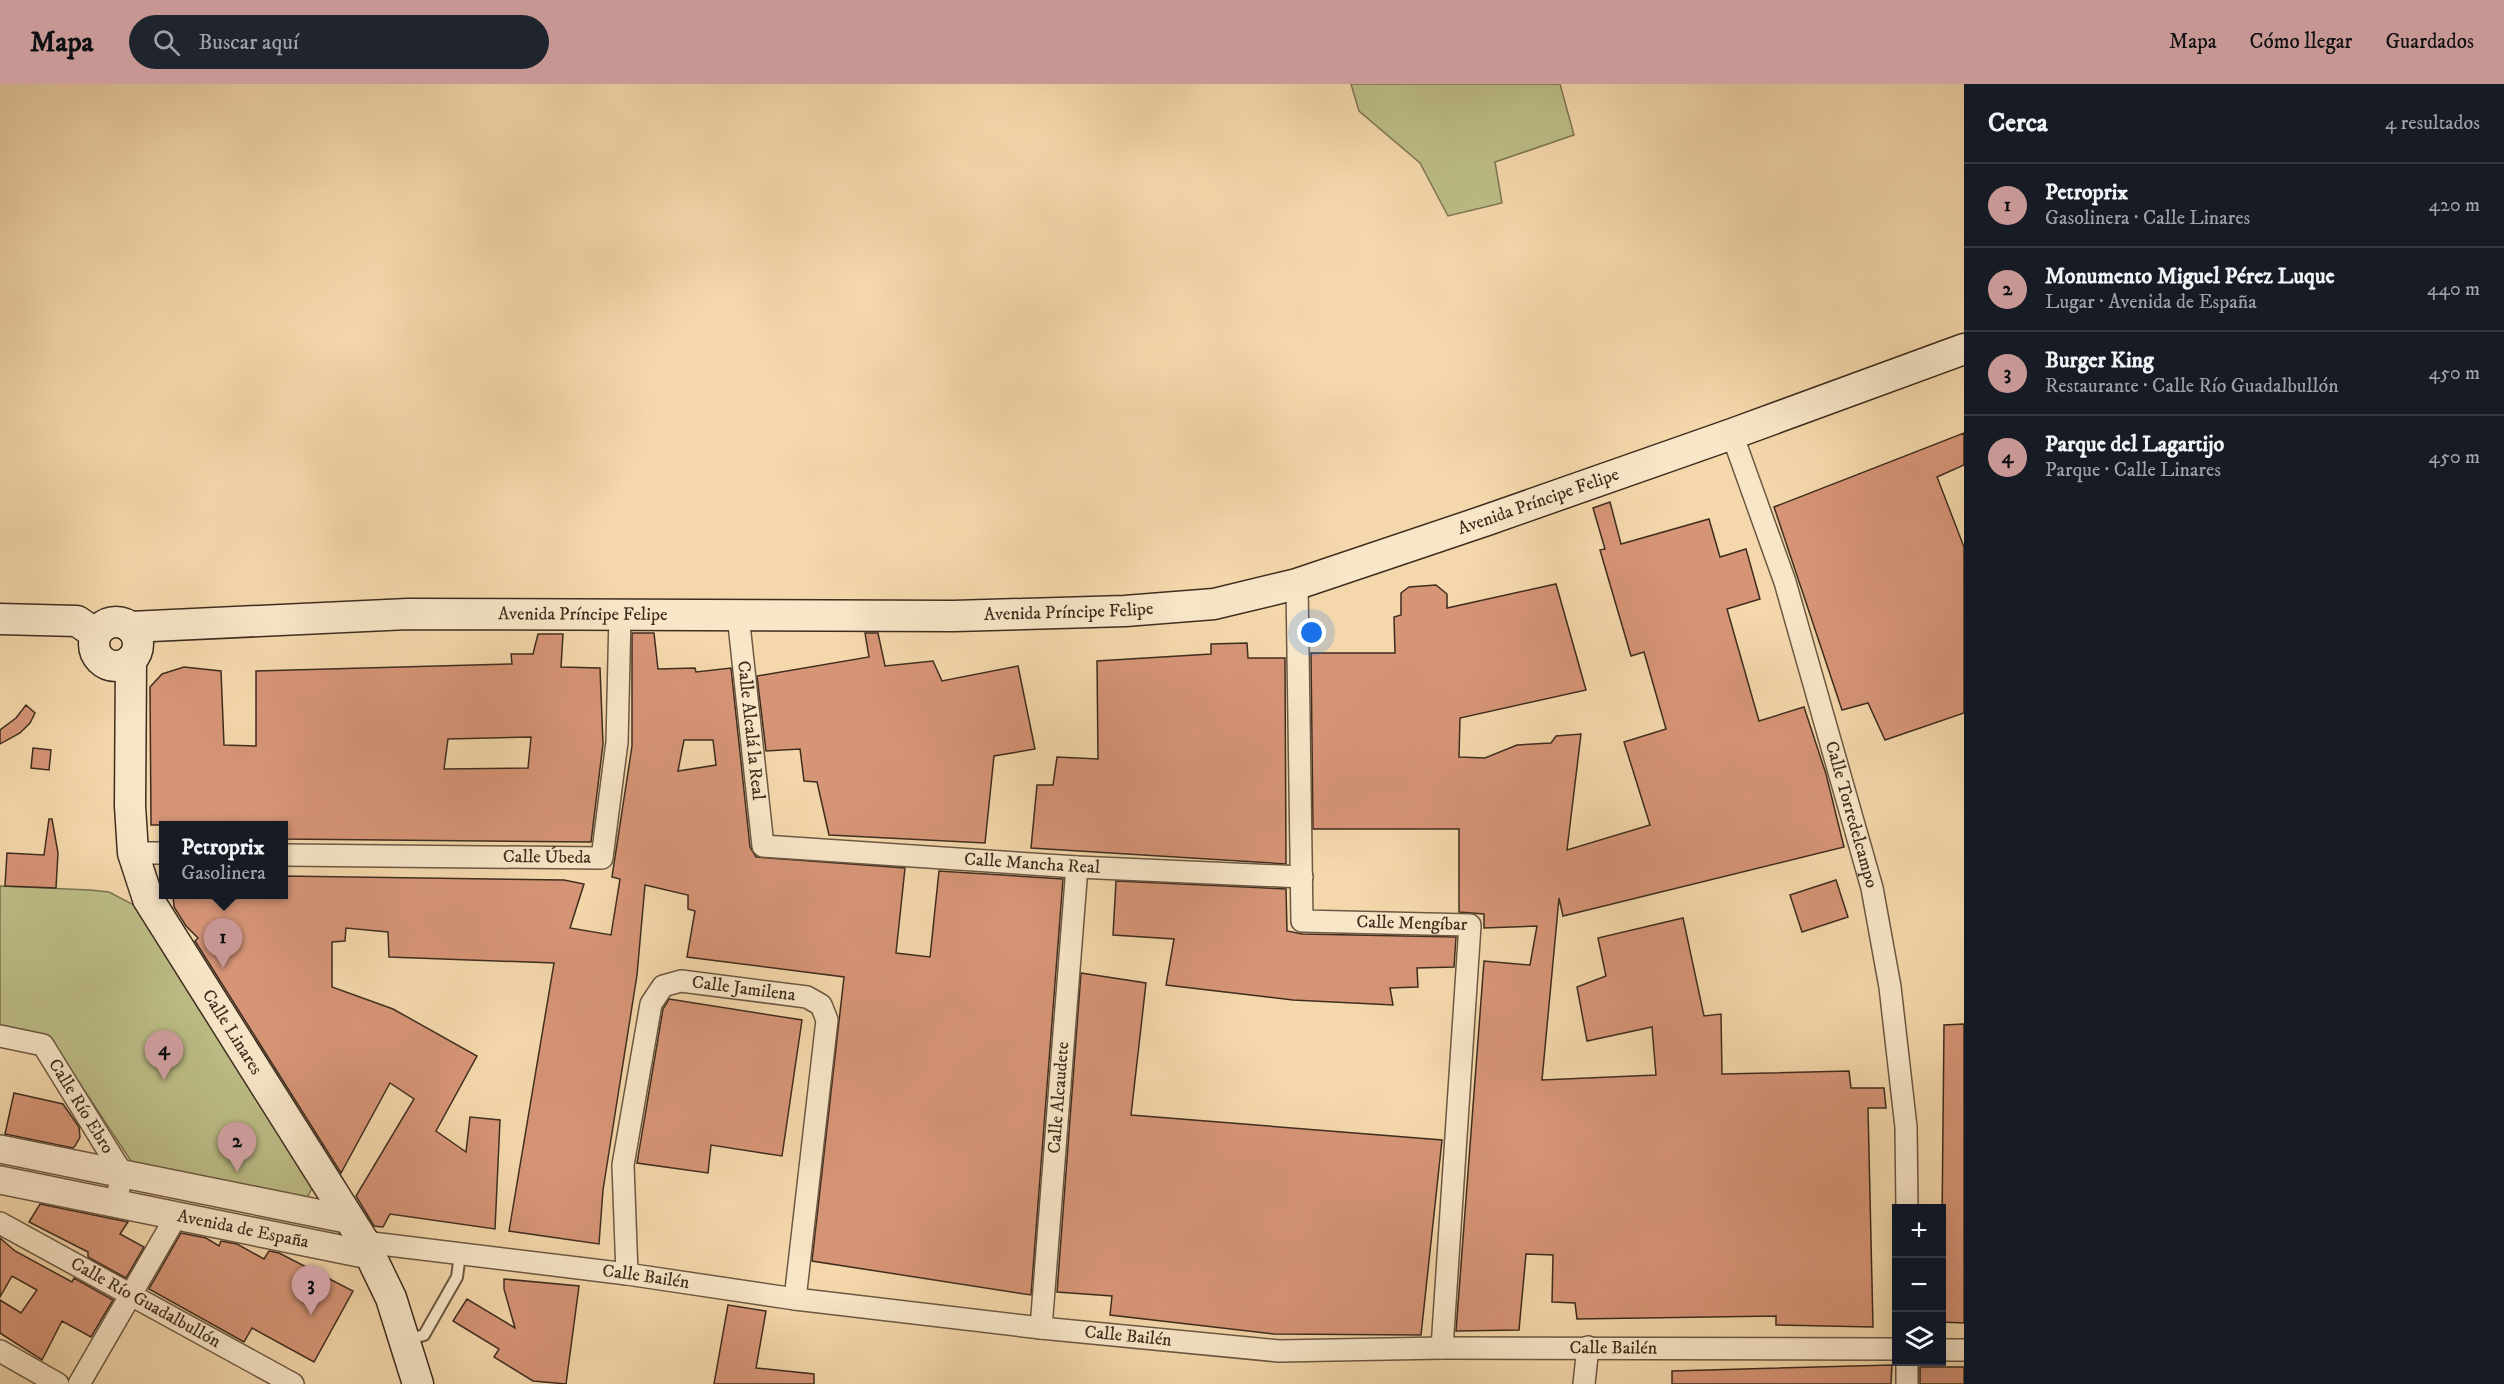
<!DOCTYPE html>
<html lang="es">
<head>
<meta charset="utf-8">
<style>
  :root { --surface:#171b24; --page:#20242c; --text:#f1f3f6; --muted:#9ea1a6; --line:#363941; --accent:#c59692 }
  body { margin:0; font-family:"IM FELL DW Pica",serif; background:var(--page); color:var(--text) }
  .controls { position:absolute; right:18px; bottom:18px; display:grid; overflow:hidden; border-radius:0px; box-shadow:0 6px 24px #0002 }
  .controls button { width:54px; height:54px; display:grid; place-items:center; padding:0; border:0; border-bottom:2px solid var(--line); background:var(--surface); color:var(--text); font:30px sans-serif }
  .you { position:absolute; left:1312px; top:549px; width:21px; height:21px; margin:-15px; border:4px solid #fff; border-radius:50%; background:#1a73e8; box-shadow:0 0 0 9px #1a73e833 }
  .badge { display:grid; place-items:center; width:39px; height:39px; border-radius:50%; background:var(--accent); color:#111; font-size:20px; font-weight:700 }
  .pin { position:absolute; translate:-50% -50px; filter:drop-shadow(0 2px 3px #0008) }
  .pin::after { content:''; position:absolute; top:32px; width:21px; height:18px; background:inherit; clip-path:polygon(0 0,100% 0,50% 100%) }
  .popup { position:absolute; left:159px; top:737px; width:129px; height:78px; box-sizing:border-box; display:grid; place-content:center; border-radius:0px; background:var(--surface); filter:drop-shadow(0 2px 4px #0005); font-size:20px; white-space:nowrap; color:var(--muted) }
  .popup b { font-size:22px; color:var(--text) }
  .popup::after { content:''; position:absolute; left:50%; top:100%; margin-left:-12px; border:12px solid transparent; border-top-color:var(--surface) }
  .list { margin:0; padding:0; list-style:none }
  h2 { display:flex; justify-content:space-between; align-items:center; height:78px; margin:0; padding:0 24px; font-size:26px }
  h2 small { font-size:20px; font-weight:400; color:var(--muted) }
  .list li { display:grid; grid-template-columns:39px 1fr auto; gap:18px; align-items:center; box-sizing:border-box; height:84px; padding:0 24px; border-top:2px solid var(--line) }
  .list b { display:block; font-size:22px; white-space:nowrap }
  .list p { margin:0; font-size:20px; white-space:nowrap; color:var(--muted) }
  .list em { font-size:20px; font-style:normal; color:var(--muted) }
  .icon { flex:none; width:33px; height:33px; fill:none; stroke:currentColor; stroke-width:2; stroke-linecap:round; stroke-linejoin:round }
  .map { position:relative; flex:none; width:1964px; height:1300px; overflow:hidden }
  header { display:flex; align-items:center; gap:36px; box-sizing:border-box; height:84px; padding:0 30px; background:var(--accent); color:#111 }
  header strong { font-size:28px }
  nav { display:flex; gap:33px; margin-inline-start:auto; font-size:21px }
  .search { width:420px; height:54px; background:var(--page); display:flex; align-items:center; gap:15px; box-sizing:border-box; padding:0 21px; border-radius:33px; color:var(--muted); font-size:22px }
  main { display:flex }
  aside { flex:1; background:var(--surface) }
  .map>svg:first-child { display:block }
  .green { fill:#bdbe87; stroke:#7e7653; stroke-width:1.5 }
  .building { fill:#d79577; stroke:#3e2d1f; stroke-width:1.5; fill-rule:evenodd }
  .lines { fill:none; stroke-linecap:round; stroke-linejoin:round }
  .service-casing { stroke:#6c5842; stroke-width:14 }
  .minor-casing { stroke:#6c5842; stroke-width:24 }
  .tertiary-casing { stroke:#6c5842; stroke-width:30 }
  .secondary-casing { stroke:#3e2d1f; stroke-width:33 }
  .service { stroke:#f8e6c8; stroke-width:10 }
  .minor { stroke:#f8e6c8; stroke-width:21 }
  .tertiary { stroke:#f8e6c8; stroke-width:27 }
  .secondary { stroke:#f8e6c8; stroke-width:30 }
  .labels { text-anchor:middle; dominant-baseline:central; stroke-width:5; stroke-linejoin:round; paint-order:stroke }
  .street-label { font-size:18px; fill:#3e2d1f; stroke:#f8e6c8 }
</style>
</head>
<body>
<header>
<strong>Mapa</strong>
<div class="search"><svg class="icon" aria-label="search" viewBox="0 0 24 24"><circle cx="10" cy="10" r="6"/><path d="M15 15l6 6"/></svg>Buscar aquí</div>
<nav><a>Mapa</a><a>Cómo llegar</a><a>Guardados</a></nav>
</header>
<main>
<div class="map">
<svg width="1964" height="1300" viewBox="0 0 1964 1300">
  <rect width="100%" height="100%" fill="#f4d8ab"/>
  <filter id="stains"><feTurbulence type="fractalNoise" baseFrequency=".00333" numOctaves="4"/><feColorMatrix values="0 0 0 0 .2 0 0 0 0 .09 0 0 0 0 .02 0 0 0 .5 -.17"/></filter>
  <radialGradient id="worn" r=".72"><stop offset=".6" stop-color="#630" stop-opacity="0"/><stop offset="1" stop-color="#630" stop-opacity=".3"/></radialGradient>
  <path class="green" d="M1351,0H1560L1574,51L1495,78L1502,119L1448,132L1420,79L1359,27Z
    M0,802L90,806L109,808L136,822L311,1089L312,1104L307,1114L135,1083L51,956L0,945Z"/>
  <path class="building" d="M1964,349V381L1937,393L1964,463V629L1885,656L1868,619L1842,626L1774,423Z
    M1610,418L1621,460L1709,435L1720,473L1746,465L1760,515L1727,525L1759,637L1804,623L1826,690L1844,763L1563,832L1559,814L1542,996L1656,991L1652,943L1587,957L1577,903L1606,892L1598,854L1683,834L1704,932L1721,930L1722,990L1849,987L1851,1004H1884L1886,1024H1868L1873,1243L1776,1241V1232L1577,1235L1575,1219L1552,1218L1553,1171L1526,1170L1519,1246L1456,1247L1484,877L1530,881L1537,842L1484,844V830L1459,828V745H1313L1311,569H1395L1394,533L1401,531V509L1409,503L1436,501L1447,510V524L1556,500L1586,606L1460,634L1459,673L1485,674L1517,661L1551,659L1556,652L1581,650L1567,766L1650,741L1624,658L1666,645L1644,568L1631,572L1600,466L1605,465L1593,424Z
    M632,549H654L658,585L695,584L696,588L731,584L750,763L756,773L905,784L896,869L930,873L939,787L1063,795L1031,1211L812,1177L844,893L687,873L695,827L688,825V811L645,801L637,891L603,1106L599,1160L509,1147L554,879L389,873L388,848L346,844L345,857L332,858V903L393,925L477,972L436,1047L466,1068L470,1033L500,1036L495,1145L390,1130L383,1143L374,1142L356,1112L414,1015L390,999L341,1089L195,857L198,854L186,842L174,823L173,810H283V792L564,796L584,800L570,844L611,851L620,795L612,793L632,662ZM684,656H713L716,681L678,687Z
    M865,549H878L885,582L933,577L942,597L1018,582L1035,665L994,672L985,759L829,751L817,698L804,697L800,665L766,667L757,592L869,573Z
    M538,550H563L561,583L600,584L603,660L591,758L283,755V741H151L150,603L162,590L184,583L221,587L224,661L256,662V587L512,580L511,570H533ZM531,653L528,684L444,685L448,655Z
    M1247,559L1248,574H1285L1286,780L1031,764L1037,701H1053L1057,673L1098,675L1097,577L1211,570V560Z
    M26,621L35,629L30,639L20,649L0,660V646L16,634Z
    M33,664L51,666L49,686L31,684Z
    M49,735H52L58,769L56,804L5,802L7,769L44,771Z
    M1836,796L1848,833L1802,848L1790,811Z
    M1116,797L1286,805L1287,847L1302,850L1456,853L1454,883L1417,884L1418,903L1390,904L1393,921L1293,916L1166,901L1174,855L1113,851Z
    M1081,889L1146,899L1131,1031L1442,1056L1421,1251L1274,1250L1110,1231L1112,1212L1057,1208Z
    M669,915L802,936L782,1072L711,1061L708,1089L637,1079L663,925Z
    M1964,940V1239L1941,1238L1944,941Z
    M14,1009L63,1020L79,1043L80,1053L75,1062L73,1064L5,1050Z
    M40,1120L128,1138L120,1150L144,1163L126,1194L88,1173V1168L29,1138Z
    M181,1149L206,1154L219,1162L221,1157L237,1160L264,1175L269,1167L279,1169L353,1207L314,1278L252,1244L244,1258L149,1205Z
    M0,1154L15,1167L72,1198L74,1194L113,1216L91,1253L62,1237L42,1276L0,1249V1216L21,1229L37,1206L12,1192L0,1213Z
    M504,1195L579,1202L566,1300L533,1297L494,1273L499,1265L453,1237L467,1215L515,1244L504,1205Z
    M728,1221L766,1227L756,1284L814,1290V1300H714Z
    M1892,1281L1891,1300H1672V1287Z
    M1920,1283H1964V1300H1920Z"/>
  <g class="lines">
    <defs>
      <path id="service" d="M406,1256L424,1251L457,1193L460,1170"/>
      <g id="minor">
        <path id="s1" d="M1732,350L1785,498L1872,804L1890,903L1906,1043L1907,1124"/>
        <path id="s2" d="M1297,500L1302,837L1470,841L1442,1264"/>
        <path id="s3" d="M738,531L763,762L1077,783L1302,793"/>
        <path d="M133,769H163"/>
        <path id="s4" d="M283,771L602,774L617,658L620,531"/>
        <path id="s5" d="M0,952L43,961L122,1089L116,1119"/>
        <path id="s6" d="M0,1139L293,1300"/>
        <path id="s7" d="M364,1158L627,1190L795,1215L1041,1244L1279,1267L1442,1264L1896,1265"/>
        <path id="s8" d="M627,1190L623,1081L651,920L663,902L681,897L807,913L821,921L827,936L795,1215"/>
        <path id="s9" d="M1041,1244L1077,783"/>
        <path d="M1942,1266H1964"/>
        <path d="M0,1267L58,1300"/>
        <path d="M79,1300L177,1131"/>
        <path d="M1584,1300L1588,1263"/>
        <path d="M1907,1300V1278"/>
      </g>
      <g id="tertiary">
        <path d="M0,1065L351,1136"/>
        <path id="s10" d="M0,1096L369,1171"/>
      </g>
      <g id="secondary">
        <path d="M0,535L77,537L96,550"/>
        <circle cx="116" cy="560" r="22"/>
        <path id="s11" d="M130,543L408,530L954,532L1125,527L1214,520L1297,500L1487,436L1732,350L1964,265"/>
        <path id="s12" d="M131,576L130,722L133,769L148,815L364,1158L391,1214L418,1300"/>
      </g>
    </defs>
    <use href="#service" class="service-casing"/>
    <use href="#minor" class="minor-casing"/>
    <use href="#tertiary" class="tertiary-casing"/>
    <use href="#secondary" class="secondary-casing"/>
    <use href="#service" class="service"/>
    <use href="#minor" class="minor"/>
    <use href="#tertiary" class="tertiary"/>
    <use href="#secondary" class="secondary"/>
  </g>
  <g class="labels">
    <g class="street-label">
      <text stroke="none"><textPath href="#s11" startOffset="1425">Avenida Príncipe Felipe</textPath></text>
      <text stroke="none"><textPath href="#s11" startOffset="939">Avenida Príncipe Felipe</textPath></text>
      <text stroke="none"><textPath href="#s11" startOffset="453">Avenida Príncipe Felipe</textPath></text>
      <text stroke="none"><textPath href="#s3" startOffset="116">Calle Alcalá la Real</textPath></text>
      <text stroke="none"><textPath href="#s1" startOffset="399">Calle Torredelcampo</textPath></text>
      <text stroke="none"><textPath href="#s4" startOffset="264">Calle Úbeda</textPath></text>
      <text stroke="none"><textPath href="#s3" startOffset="502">Calle Mancha Real</textPath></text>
      <text stroke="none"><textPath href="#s2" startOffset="447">Calle Mengíbar</textPath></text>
      <text stroke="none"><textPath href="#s8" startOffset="376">Calle Jamilena</textPath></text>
      <text stroke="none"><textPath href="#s12" startOffset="399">Calle Linares</textPath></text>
      <text stroke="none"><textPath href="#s9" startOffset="231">Calle Alcaudete</textPath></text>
      <text stroke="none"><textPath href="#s5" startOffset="116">Calle Río Ebro</textPath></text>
      <text stroke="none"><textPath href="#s10" startOffset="248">Avenida de España</textPath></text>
      <text stroke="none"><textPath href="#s7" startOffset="284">Calle Bailén</textPath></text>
      <text stroke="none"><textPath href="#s6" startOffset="166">Calle Río Guadalbullón</textPath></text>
      <text stroke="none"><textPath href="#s7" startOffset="770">Calle Bailén</textPath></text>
      <text stroke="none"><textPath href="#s7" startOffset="1256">Calle Bailén</textPath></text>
    </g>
  </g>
  <rect width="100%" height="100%" filter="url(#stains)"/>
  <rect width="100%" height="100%" fill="url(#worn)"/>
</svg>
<div class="controls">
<button>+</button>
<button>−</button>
<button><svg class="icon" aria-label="layers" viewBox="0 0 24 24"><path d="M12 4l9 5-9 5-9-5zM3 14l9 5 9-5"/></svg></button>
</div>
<div class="you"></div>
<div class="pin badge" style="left:223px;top:884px">1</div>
<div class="popup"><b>Petroprix</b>Gasolinera</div>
<div class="pin badge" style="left:237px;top:1088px">2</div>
<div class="pin badge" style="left:311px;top:1231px">3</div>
<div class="pin badge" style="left:164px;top:996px">4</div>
</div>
<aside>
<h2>Cerca<small>4 resultados</small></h2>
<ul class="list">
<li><span class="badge">1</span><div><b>Petroprix</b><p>Gasolinera · Calle Linares</p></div><em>420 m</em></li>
<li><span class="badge">2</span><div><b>Monumento Miguel Pérez Luque</b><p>Lugar · Avenida de España</p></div><em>440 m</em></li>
<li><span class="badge">3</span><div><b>Burger King</b><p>Restaurante · Calle Río Guadalbullón</p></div><em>450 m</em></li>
<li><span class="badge">4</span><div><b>Parque del Lagartijo</b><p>Parque · Calle Linares</p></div><em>450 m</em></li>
</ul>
</aside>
</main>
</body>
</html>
